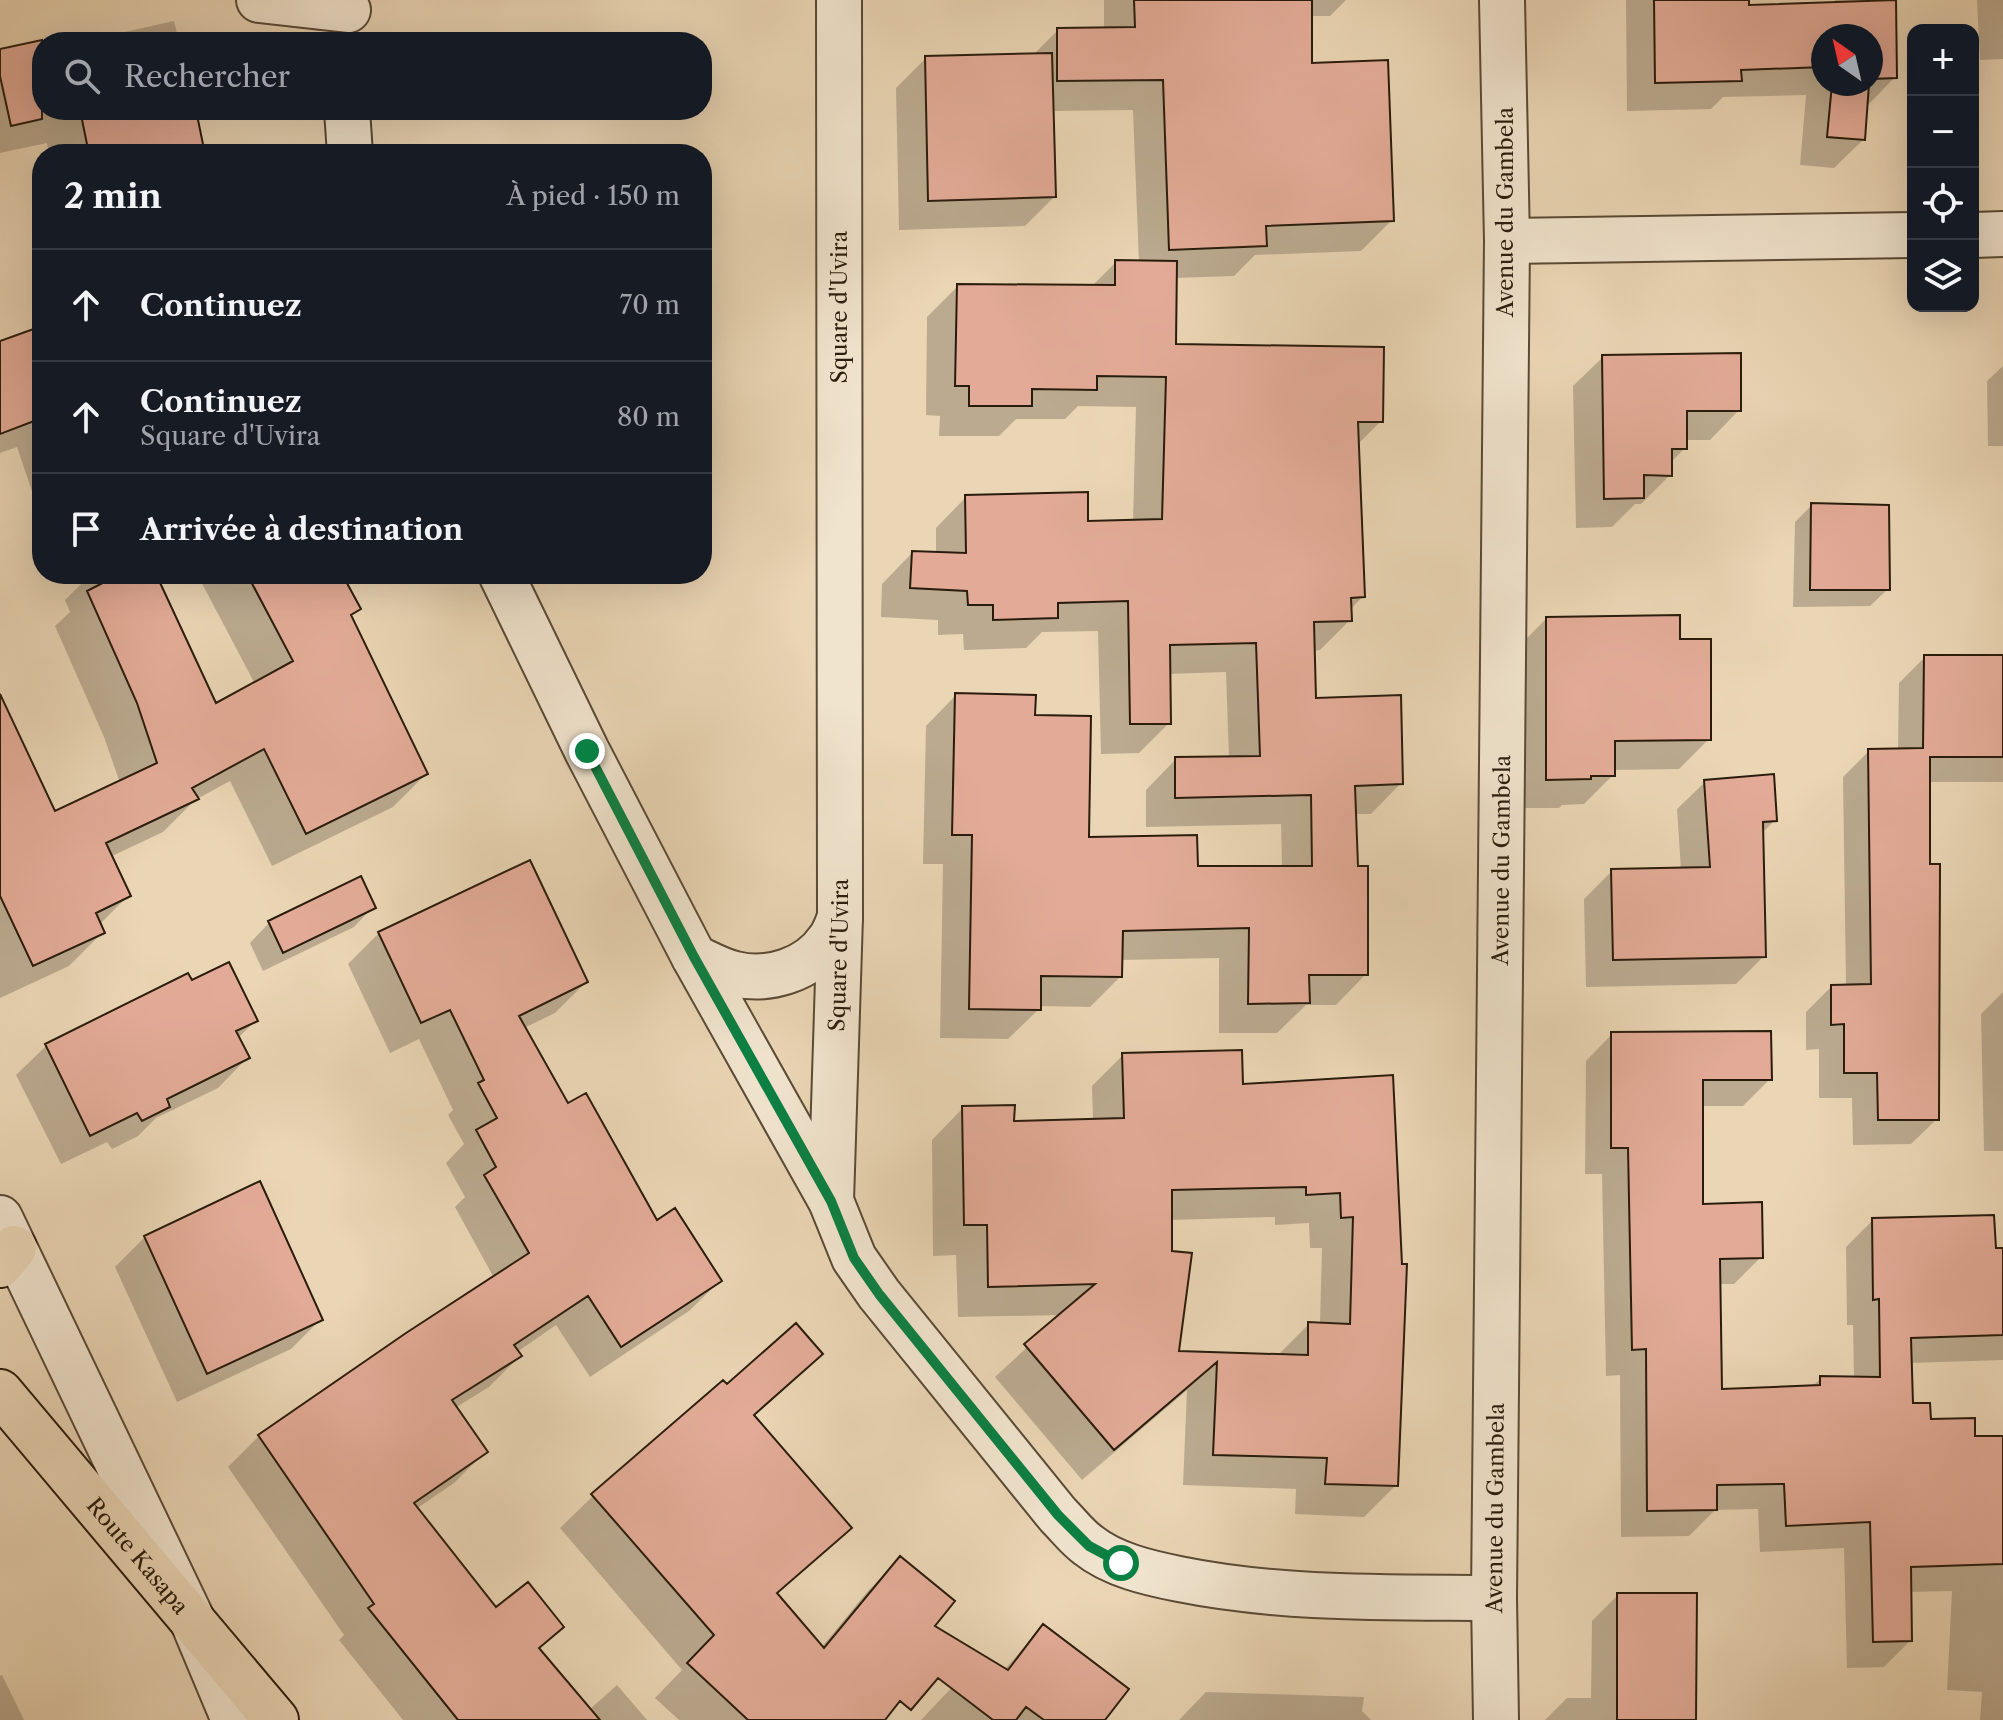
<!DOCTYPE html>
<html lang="fr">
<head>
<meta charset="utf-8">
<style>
  :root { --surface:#171b24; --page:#20242c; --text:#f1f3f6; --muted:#9ea1a6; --line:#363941 }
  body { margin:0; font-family:"Libre Caslon Text",serif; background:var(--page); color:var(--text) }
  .controls { position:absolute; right:24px; top:24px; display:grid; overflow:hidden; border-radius:16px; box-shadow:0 8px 32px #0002 }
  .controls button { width:72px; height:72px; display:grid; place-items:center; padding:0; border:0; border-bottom:2px solid var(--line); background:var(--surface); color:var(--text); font:40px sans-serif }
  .compass { position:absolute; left:1811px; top:24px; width:72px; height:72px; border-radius:50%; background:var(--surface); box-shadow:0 8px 32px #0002; rotate:326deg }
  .stop { position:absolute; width:24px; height:24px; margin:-18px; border:6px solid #0b8043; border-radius:50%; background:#fff }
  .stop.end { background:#0b8043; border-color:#fff; box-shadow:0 2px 8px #0008 }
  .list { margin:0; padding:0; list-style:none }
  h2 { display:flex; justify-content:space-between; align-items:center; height:104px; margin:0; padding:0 32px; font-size:34px }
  h2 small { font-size:26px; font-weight:400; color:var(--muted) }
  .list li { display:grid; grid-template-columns:52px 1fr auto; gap:24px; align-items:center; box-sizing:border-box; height:112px; padding:0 32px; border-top:2px solid var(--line) }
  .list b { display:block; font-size:30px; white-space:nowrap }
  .list p { margin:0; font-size:26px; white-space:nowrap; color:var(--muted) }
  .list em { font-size:26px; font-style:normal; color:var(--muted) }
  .icon { flex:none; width:44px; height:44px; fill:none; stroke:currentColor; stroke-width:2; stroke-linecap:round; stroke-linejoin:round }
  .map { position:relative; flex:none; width:2003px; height:1720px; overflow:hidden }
  .search { position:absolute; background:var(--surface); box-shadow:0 8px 32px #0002; left:32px; top:32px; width:680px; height:88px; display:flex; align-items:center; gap:20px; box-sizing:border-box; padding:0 28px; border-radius:32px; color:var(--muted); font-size:30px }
  .panel { position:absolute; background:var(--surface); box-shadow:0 8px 32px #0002; left:32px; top:144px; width:680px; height:440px; border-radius:32px }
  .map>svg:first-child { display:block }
  .shadow { fill:#0003; fill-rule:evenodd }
  .building { fill:#e3ab97; stroke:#2a1c0c; stroke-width:2; fill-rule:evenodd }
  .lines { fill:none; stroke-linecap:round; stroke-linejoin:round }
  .minor-casing { stroke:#5a4a36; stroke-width:48 }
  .major-casing { stroke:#2a1c0c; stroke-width:48 }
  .minor { stroke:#f1e4ce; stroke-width:44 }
  .major { stroke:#ead5b4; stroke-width:44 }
  .route { stroke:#0b8043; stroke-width:10 }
  .labels { text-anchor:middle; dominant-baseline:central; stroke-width:8; stroke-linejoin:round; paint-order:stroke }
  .street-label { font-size:22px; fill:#2a1c0c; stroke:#f1e4ce }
</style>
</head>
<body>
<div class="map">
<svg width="2003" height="1720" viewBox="0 0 2003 1720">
  <rect width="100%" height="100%" fill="#ead5b4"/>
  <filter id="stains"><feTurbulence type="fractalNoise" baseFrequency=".0025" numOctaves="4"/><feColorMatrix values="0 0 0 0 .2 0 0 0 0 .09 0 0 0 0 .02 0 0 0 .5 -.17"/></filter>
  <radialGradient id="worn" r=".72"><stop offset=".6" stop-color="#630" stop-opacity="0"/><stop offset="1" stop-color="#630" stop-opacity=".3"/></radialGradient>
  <path class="shadow" d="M1104,0H1346L1330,16H1310V65L1392,220L1361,251L1255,255L1234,276L1175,278L1174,346L1381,421L1357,445L1363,596L1350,610V620L1320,650L1313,651L1314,700L1401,783L1371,814H1354L1366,974L1336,1005H1306L1277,1033H1219V958L1121,960L1120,977L1090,1007L1039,1006V1009L1008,1039L940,1038L943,864H923L926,726L956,695L1033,717L1087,839L1196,868H1282L1281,824L1146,827V790L1176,759L1229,758L1226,672L1168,674L1169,723L1139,753L1101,754L1098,631L1042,632L1026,648L964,650L963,634L938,635V620L881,617L882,584L912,553L936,554V528L966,497L1086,523L1133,522L1136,407L1078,406L1065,419H1016L999,436H939L940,416L926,415L927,317L958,286L1091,287L1116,262L1139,263L1133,110L1052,111L1054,197L1025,226L899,230L896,88L926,58L1033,55L1058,30H1104Z
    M1626,0H1747V7L1835,5V0H1894L1895,77L1866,107L1863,140L1834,168L1800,165L1806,95L1723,97L1711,109L1627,111ZM1823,36H1871V84H1823Z
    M1977,0H2003V59L1980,60Z
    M174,21L179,42H80Z
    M56,39V42H42V110H193L203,154H49L47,143L0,153V51Z
    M42,328V521L17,447L0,453V358Z
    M1603,357L1739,410L1710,440H1685V448L1670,463V475L1641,504H1635L1612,527L1576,528L1573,386Z
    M2003,366V446H1988L1987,381Z
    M1812,505L1888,589L1870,606L1793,607L1795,522Z
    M91,574H154L215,706L255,684L197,574H340L358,609L350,618L426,774L393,807L272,866L230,781L195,800L163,832L110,857L128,896L99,925L103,932L69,966L0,998V699L54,813L120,783L104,737L55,626L70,612L65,600Z
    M1546,619L1678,641L1709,739L1679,769L1613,770V775L1584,804L1562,805L1559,808H1518L1517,648Z
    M1925,657H2003V782H1928L1937,1119L1911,1144L1853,1145L1852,1098H1819V1049L1806,1050V1012L1831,987L1846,986L1843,777L1869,751L1898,750L1899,683Z
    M1705,782L1775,820L1762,833L1764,956L1736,984L1586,987L1584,899L1612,871L1681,870L1677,809Z
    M373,907L354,927L263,971L250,943L269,923Z
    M379,933L586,982L555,1013L524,1028L567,1105L657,1223L720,1281L689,1311L590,1377L556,1325L517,1352L520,1356L489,1387L455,1408L485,1452L454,1483L416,1509L496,1609L562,1627L538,1650L589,1710L617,1685L647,1720H403L339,1640L344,1635L228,1467L259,1436L407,1334L494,1278L455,1207L465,1197L446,1163L464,1144L448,1115L453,1110L419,1039L390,1053L348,964Z
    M187,975L191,983L256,1020L238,1038L247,1058L218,1088L156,1118L138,1136L112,1149L107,1142L61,1164L16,1075L46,1046Z
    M2003,992V1151H1984L1981,1014Z
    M1612,1034L1770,1079L1743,1106H1701V1206L1761,1257L1734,1284H1718L1720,1391L1812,1387L1821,1378L1854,1379L1853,1325H1847L1846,1247L1873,1220L1994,1250H2003V1360L1910,1363L1911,1406L1929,1421L1973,1438H2003V1720H1980L1982,1692L1947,1690L1952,1591L1909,1592L1910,1641L1884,1667L1847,1668L1844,1548L1760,1552L1758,1509L1715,1510L1689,1536L1621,1537L1620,1375L1606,1376L1602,1174H1585L1586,1061Z
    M1123,1055L1241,1086L1391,1077L1401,1265L1396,1485L1364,1517L1295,1514L1296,1489L1183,1485L1187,1390L1082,1480L995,1377L1062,1315L958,1317L956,1255L933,1256L932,1140L963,1108L1012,1123L1093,1121L1092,1086ZM1275,1217V1225L1309,1223L1310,1248H1322L1320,1324H1309L1277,1356L1176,1353L1170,1220Z
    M145,1237L321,1319L291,1349L177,1402L115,1267Z
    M820,1353L753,1417L849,1528L776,1595L821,1648L867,1592L900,1559L834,1720H679L655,1698L682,1670L560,1528L593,1496L727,1387Z
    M1618,1595L1694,1720H1545L1567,1698H1591L1592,1621Z
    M1043,1627L1103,1720H921L957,1682L1004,1670Z
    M2,1675L24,1720H0V1676Z
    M1206,1692L1364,1697L1362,1711L1371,1720H1179Z"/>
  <path class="building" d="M1134,0H1312V63L1388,60L1394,221L1266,226L1267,246L1169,250L1163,80L1057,81V28L1135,27Z
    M1654,0H1749V5L1896,0L1897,78L1871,79V36H1823V67L1741,70L1742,81L1655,83Z
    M42,40V119L11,126L0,76V49Z
    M1052,53L1056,197L928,201L925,56Z
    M1832,84H1869L1865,140L1827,137Z
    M80,110H196L205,154H89Z
    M1115,260L1177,261L1176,344L1384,347L1383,422H1358L1365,597L1351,598L1352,621L1314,622L1316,698L1401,695L1403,784L1355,786L1358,866H1368V975H1309L1310,1003L1248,1004L1249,928L1123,931L1122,977L1041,976V1010L969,1009L972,835H952L955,693L1036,695L1035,715L1091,716L1089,837L1197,835L1198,866H1312L1311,795L1175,798V757L1260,756L1256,643L1170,645L1171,724H1130L1128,601L1058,603V618L993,620V605H968L967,591L910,588L912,551L966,553L965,495L1088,492V521L1162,519L1166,377L1097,376V390L1032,389V406H969V386H955L957,284L1115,285Z
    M42,326V418L0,434V341Z
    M1741,353V411H1687V449H1672V476L1644,475V498L1604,499L1602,355Z
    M1811,503L1889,505L1890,590H1810Z
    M120,574H156L216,703L293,661L247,574H342L361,609L351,615L428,774L306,834L264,749L192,788L199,799L106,843L131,896L96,913L105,933L33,966L0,896V694L55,811L157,763L137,703L87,591Z
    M1680,615V639H1711V740L1615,741V776H1591V779L1546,780V617Z
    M1924,655H2003V757H1930V864H1940L1939,1120H1878L1877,1073H1844V1024L1831,1025V985L1871,984L1868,749L1923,748Z
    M1774,774L1777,821L1763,822L1766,957L1613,960L1611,869L1710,867L1704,780Z
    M530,860L588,982L519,1016L568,1103L586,1093L657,1220L675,1208L722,1281L621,1347L588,1296L514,1345L522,1356L452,1400L488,1452L414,1503L496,1607L528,1582L564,1627L539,1648L600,1720H458L368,1608L374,1604L258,1435L406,1333L529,1253L484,1175L496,1167L476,1130L497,1118L478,1083L484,1080L450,1010L421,1023L378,932Z
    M361,876L376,908L283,953L268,921Z
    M229,962L258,1021L236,1031L250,1058L167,1099L170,1107L142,1121L137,1113L90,1136L45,1044L188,973L192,980Z
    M1771,1031L1772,1080H1703V1204L1762,1202L1763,1258L1720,1259L1722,1389L1820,1385V1376L1880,1377L1879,1299L1873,1300L1872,1218L1994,1215L1996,1248H2003V1335L1911,1338L1913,1403H1930L1931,1419L1975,1418V1436H2003V1564L1911,1567L1912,1641L1873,1642L1870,1522L1786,1526L1784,1484L1717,1485V1510L1647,1511L1646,1349L1632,1350L1628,1148H1611V1032Z
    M1242,1050L1243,1084L1393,1075L1402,1264H1407L1398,1486L1325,1484L1327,1458L1213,1455L1217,1362L1114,1450L1024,1344L1095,1284L988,1287L987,1225H964L962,1106L1015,1105L1014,1121L1124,1118L1122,1053ZM1306,1187V1195L1340,1193L1341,1218L1353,1217L1350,1324L1308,1322V1355L1179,1351L1192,1253L1172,1251V1190Z
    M260,1181L323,1320L207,1374L144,1236Z
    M796,1323L823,1354L754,1415L852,1528L777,1593L824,1648L900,1556L955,1601L935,1626L1008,1670L1043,1624L1129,1689L1105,1720H1044L1026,1707L1016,1720H993L938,1678L911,1710L900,1701L885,1720H748L687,1663L714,1635L591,1494L723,1380L727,1384Z
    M1617,1593H1697L1696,1720H1617Z"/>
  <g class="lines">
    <defs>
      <g id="minor">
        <path d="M259,0L348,10"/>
        <path d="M347,110L350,154"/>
        <path d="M1973,235L2003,234"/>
        <path d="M1507,241L1913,235"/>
        <path d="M501,574L587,751L694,957L831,1201L854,1258L879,1294L1058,1515C1068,1525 1077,1537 1088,1545C1113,1565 1149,1573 1179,1579C1283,1600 1389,1597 1494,1598"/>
        <path d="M694,957C707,963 721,971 735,974C768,982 809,970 829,940C834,934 837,925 840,917"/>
        <path id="s1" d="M831,1201L840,917L839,0"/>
        <path d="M0,1218L190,1615L234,1720"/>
        <path id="s2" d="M1496,1720L1494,1598L1507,241L1502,0"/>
      </g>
      <g id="major">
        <path d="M0,1265L14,1248"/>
        <path id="s3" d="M0,1392L276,1720"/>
      </g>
    </defs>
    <use href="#minor" class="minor-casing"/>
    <use href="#major" class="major-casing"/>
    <use href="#minor" class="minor"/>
    <use href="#major" class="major"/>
  </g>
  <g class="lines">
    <path class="route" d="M587,751L694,957L831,1201L854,1258L879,1294L1058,1515L1089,1546L1121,1563"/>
  </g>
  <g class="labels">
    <g class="street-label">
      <text transform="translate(1505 212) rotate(-90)">Avenue du Gambela</text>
      <text transform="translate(839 307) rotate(-90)">Square d'Uvira</text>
      <text stroke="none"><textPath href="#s2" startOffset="860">Avenue du Gambela</textPath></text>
      <text stroke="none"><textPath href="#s1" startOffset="246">Square d'Uvira</textPath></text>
      <text stroke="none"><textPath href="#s2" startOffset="212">Avenue du Gambela</textPath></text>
      <text stroke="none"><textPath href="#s3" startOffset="214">Route Kasapa</textPath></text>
    </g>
  </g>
  <rect width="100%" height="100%" filter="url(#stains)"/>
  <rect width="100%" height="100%" fill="url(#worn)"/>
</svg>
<div class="controls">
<button>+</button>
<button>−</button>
<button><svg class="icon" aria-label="locate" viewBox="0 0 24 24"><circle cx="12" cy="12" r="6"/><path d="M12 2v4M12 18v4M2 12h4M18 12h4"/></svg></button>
<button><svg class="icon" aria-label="layers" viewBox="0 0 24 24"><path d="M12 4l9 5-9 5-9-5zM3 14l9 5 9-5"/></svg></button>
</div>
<svg class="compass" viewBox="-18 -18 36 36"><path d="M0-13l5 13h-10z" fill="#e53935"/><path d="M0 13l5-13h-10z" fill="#9ea1a6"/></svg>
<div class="stop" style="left:1121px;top:1563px"></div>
<div class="stop end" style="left:587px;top:751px"></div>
<div class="search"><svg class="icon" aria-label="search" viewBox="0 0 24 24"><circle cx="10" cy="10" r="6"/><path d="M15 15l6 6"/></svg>Rechercher</div>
<section class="panel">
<h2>2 min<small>À pied · 150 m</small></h2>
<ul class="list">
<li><svg class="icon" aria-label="ahead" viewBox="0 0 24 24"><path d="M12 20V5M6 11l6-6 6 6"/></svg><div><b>Continuez</b></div><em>70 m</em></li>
<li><svg class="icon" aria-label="ahead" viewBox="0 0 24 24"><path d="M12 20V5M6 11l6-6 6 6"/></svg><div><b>Continuez</b><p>Square d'Uvira</p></div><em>80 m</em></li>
<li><svg class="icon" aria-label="arrive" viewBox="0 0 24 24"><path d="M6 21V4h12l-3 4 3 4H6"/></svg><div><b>Arrivée à destination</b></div></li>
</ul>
</section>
</div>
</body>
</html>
